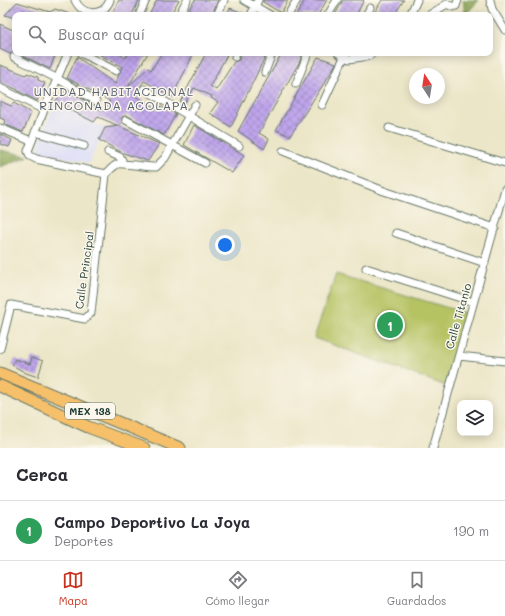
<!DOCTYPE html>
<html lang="es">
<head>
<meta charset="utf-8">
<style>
  :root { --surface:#fff; --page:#f2f2f3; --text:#2b2b33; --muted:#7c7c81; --line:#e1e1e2; --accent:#c8321e }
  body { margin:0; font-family:Mali,sans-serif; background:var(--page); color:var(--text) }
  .controls { position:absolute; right:12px; bottom:12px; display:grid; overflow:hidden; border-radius:8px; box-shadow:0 2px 10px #0003 }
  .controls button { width:36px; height:36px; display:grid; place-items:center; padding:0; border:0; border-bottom:1px solid var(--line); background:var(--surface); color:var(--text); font:20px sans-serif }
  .compass { position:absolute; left:409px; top:68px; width:36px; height:36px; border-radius:50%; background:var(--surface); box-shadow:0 2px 10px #0003; rotate:348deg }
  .you { position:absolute; left:225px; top:245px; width:14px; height:14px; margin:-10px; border:3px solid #fff; border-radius:50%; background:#1a73e8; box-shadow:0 0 0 6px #1a73e833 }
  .badge { display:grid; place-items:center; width:26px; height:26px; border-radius:50%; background:var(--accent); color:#fff; font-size:13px; font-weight:700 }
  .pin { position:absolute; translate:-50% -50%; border:2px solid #fff; box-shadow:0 1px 4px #0006 }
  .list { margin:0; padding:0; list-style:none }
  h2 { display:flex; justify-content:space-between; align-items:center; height:52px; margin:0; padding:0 16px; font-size:17px }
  h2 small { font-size:13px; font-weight:400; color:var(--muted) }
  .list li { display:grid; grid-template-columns:26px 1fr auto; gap:12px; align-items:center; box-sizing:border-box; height:60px; padding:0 16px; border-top:1px solid var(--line) }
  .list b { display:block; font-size:15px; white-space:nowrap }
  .list p { margin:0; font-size:13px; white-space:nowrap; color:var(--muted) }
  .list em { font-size:13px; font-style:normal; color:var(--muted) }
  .icon { flex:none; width:22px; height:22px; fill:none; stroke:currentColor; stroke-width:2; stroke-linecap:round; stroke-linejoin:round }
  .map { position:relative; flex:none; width:505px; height:448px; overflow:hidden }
  .search { position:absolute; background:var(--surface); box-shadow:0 2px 10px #0003; left:12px; right:12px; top:12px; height:44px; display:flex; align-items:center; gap:10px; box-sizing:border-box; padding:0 14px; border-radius:8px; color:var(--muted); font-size:15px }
  .sheet { height:112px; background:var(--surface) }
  nav { display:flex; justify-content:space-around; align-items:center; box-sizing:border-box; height:56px; border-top:1px solid var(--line); background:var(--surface); font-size:11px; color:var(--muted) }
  nav a { display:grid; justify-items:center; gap:2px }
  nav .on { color:var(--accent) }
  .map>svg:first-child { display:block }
  .built { fill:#d5d8f9 }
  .green { fill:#b6c364; stroke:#6a804c }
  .forest { fill:url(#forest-crowns); stroke:#587347 }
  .building { fill:url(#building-cross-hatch) }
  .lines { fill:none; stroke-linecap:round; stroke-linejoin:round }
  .street-casing { stroke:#677868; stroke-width:9 }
  .primary-casing { stroke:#677868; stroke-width:13 }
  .street { stroke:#fff; stroke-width:7 }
  .primary { stroke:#f6c06b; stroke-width:11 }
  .labels { text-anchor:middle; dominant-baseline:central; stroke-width:3; stroke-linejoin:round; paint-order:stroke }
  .shield { fill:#fbf7ec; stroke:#61756b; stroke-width:1 }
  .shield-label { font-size:10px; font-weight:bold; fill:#1f3d34 }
  .street-label { font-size:11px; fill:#1f3d34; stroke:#fbf7ec }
  .neighbourhood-label { font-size:12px; letter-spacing:1px; fill:#576274; stroke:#fbf7ec }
</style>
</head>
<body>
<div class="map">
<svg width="505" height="448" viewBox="0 0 505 448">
  <defs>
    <pattern id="forest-crowns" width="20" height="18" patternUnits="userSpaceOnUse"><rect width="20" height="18" fill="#90a95a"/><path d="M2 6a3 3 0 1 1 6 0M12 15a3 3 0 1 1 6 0" fill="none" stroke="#758b4b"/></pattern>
    <pattern id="building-cross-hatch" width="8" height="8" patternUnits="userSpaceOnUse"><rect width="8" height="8" fill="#c0a6ec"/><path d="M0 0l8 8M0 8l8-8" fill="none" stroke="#9b88c0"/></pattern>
  </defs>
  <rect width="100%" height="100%" fill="#fbf7ec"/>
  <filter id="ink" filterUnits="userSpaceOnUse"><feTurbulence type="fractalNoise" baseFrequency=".025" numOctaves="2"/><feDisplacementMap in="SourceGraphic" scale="8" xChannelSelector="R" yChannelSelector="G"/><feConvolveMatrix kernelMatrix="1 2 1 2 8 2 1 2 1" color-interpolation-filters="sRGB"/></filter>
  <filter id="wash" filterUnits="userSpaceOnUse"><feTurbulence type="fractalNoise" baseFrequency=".012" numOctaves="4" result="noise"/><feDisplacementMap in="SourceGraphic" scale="16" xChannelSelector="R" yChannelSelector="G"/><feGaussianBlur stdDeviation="0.9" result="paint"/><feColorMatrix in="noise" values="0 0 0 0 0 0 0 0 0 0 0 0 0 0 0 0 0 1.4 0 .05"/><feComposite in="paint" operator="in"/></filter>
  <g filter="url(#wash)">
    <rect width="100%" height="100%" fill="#ece6c8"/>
    <path class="built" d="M55,102L105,128L89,163L38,151L39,143Z"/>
    <path class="green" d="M336,274L465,313L446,386L314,338Z"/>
    <path class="forest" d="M463,0H479L465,15Z
      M0,150L28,156L0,167Z"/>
    <g id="blocks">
      <path class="building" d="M119,0H139L132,15H111Z
        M157,0H179L170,15H149Z
        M195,0H218L212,15H185Z
        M263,0H288L281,13L263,2Z
        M305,0H327L318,15H296Z
        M343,0H364L356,15H335Z
        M382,0H404L394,15H373Z
        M17,2L50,12L55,9L70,14V15H15V18L5,15Z
        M230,8L246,14V15H226Z
        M0,24L15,31V52L10,54L0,49Z
        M17,53H56L50,69Z
        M97,53H117L126,58L128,53H148L128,87L148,68L151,70L162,53H194L172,97L144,81L140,87L138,93L133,95L159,110L160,106L176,114L164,135L126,115L122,117V122L119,126L98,117L94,122L55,102L65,89L103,111L110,101L67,78L77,57L115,84L122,67Z
        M206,53H228L210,86L216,90L234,62L239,60L241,53H267L231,127L210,113L218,102L211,98L212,96L194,88L184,104L180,102Z
        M282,53H303L300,61L259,133L269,139L264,149L238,131Z
        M318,57L336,63L332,71L290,136L276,130Z
        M0,65L26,75L27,73L38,77V80L45,83L37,101L18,91V90L0,82Z
        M0,101L11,106L14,103L31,113L23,132L4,124L5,120L0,118Z
        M194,125L244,155L232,173L184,145Z
        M119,126L159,144L148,161L123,153L99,140L105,128Z
        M0,134L12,140L9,147L0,144Z
        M32,357L43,361L38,377L26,373L12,365L15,359L30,364Z"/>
    </g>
  </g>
  <g filter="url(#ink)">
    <use href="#blocks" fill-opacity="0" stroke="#677868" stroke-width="1"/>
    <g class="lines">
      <defs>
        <path id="street" d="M75,0C82,16 103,18 110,0
          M244,0L270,15
          M490,0L492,9L505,30
          M447,4L453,7L456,6L458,0
          M140,13L146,0
          M179,15L187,0
          M217,15L224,0
          M251,15L258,0
          M288,15L297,0
          M328,15L337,0
          M366,15L370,8
          M410,15L417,0
          M429,15L447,4
          M68,53L44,110L28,151L30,156L36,159L106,174
          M81,53L116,71
          M338,53L349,59L369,56L373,53
          M14,57L58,79L96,101
          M235,57L236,53
          M265,72L272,53
          M296,84L308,53
          M0,88L44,110
          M144,89L239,146
          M322,105L346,53
          M126,120L205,163
          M0,128L31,141
          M389,128L505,163
          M35,132L84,146
          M283,151L384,191L495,228
          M108,152L120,157L122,160L120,163
          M396,233L485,263
          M366,268L473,302
          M0,349L11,305L85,319L91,313L106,174C110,170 113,166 118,164C122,163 148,167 156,167L165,158L195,105
          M459,356L505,361
          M433,448L505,189"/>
        <path id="primary" d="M0,373L180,448
          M0,386L88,427L144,448"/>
      </defs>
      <use href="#street" class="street-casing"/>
      <use href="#primary" class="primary-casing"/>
      <use href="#street" class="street"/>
      <use href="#primary" class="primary"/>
    </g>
  </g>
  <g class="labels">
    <rect class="shield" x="65" y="403" width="50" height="16" rx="3"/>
    <g class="shield-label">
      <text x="90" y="411">MEX 138</text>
    </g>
    <g class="street-label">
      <text transform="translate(84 270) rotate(-82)">Calle Principal</text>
      <text transform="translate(458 316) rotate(-74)">Calle Titanio</text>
    </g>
    <g class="neighbourhood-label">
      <text x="114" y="91">UNIDAD HABITACIONAL<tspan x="114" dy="14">RINCONADA ACOLAPA</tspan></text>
    </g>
  </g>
</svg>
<div class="controls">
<button><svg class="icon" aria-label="layers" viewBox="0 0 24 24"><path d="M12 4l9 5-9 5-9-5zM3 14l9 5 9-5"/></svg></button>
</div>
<svg class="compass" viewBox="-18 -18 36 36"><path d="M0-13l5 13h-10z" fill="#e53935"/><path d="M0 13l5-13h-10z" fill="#7c7c81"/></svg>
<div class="you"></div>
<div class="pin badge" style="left:390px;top:325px;background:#2e9e5b">1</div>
<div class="search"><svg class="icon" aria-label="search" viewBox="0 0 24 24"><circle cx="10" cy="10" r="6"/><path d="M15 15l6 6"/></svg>Buscar aquí</div>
</div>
<section class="sheet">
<h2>Cerca<small></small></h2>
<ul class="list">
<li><span class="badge" style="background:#2e9e5b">1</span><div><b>Campo Deportivo La Joya</b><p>Deportes</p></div><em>190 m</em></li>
</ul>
</section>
<nav>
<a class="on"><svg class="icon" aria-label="map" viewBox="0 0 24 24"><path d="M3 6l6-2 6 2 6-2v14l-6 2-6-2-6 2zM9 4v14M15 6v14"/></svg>Mapa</a>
<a><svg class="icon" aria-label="directions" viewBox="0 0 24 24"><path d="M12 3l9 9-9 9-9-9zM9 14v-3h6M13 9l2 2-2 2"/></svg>Cómo llegar</a>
<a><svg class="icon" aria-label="saved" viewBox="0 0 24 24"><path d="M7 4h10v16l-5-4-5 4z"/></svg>Guardados</a>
</nav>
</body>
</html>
